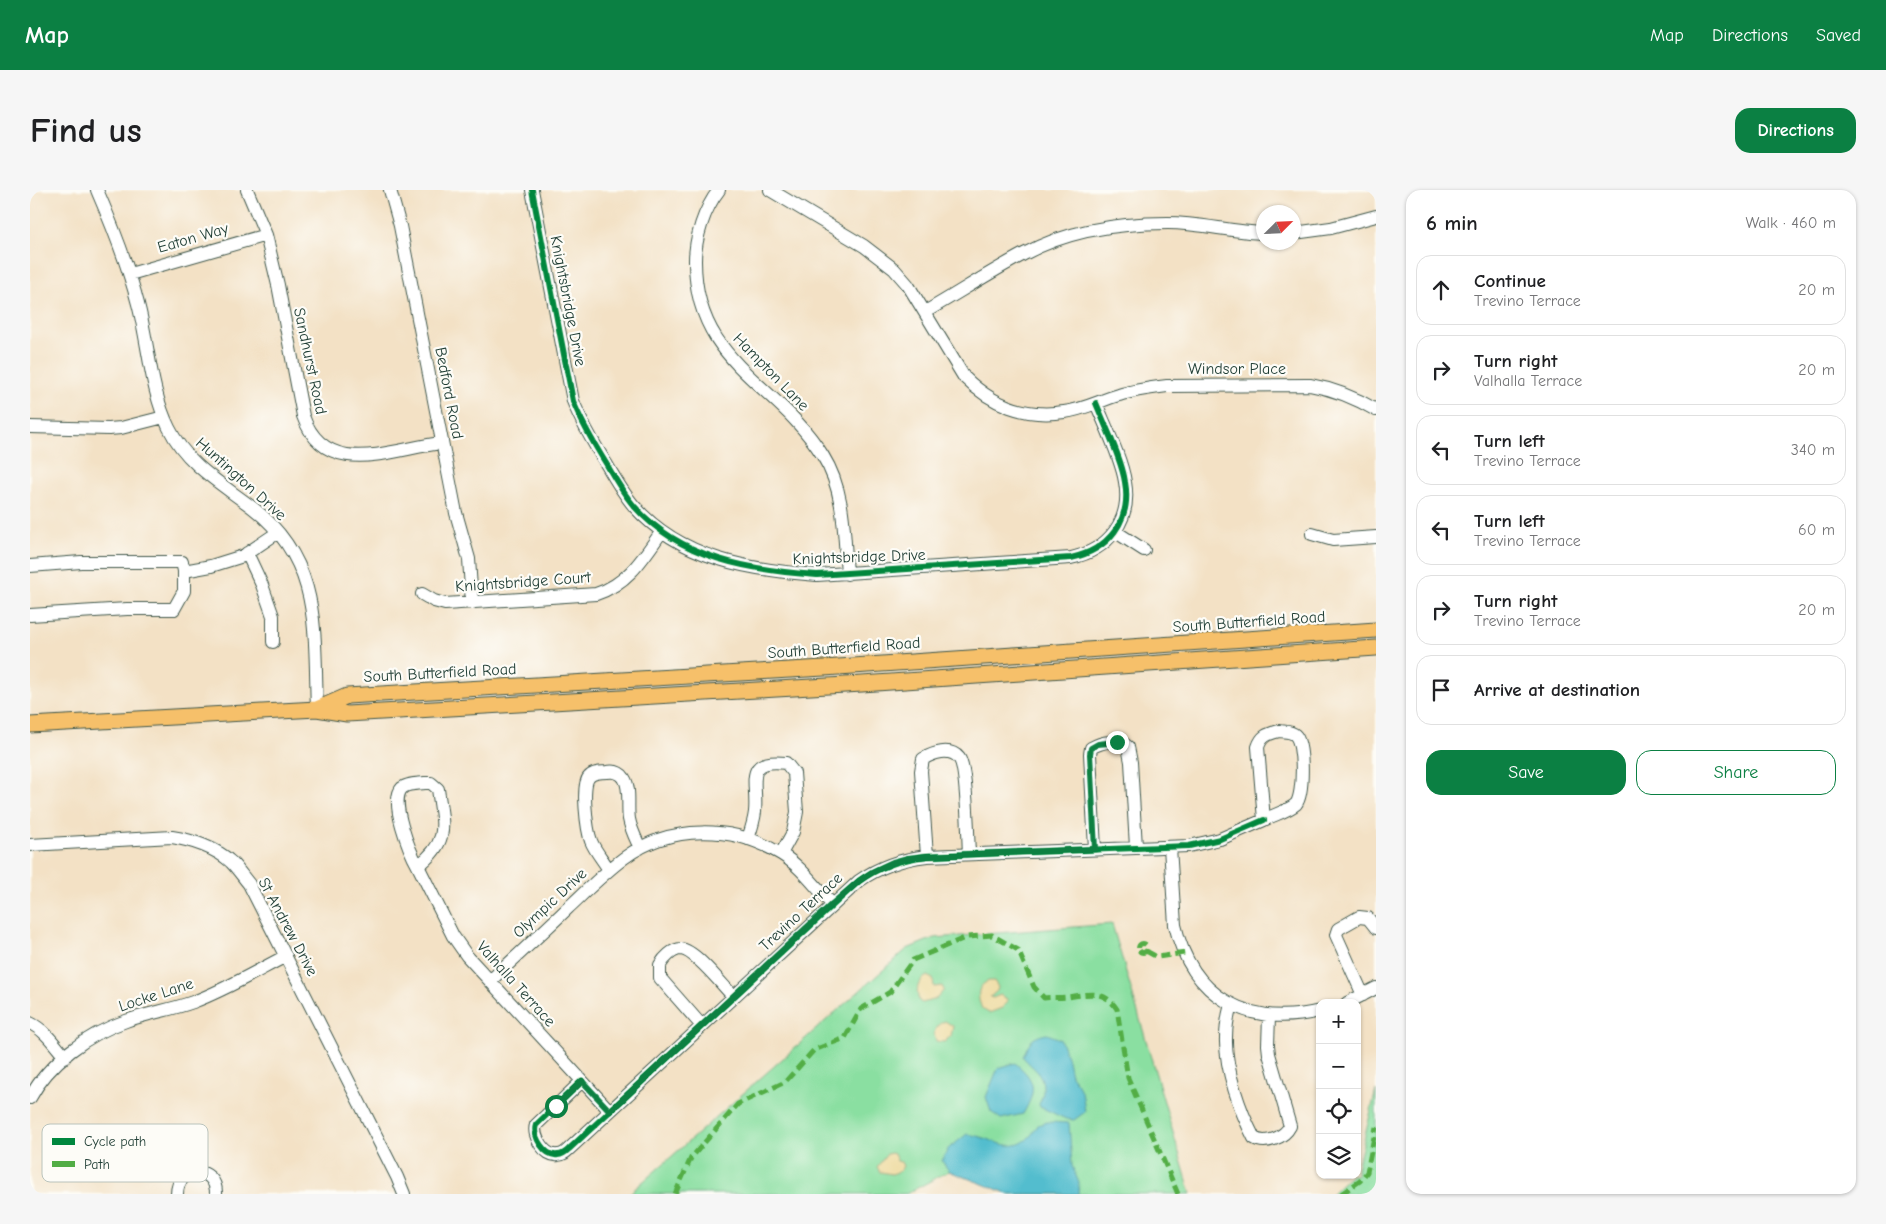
<!DOCTYPE html>
<html lang="en">
<head>
<meta charset="utf-8">
<style>
  :root { --surface:#fff; --page:#f6f6f6; --text:#202124; --muted:#757577; --line:#e0e0e0; --accent:#0b8043 }
  body { margin:0; font-family:"Comic Neue",sans-serif; background:var(--page); color:var(--text) }
  .controls { position:absolute; right:15px; bottom:15px; display:grid; overflow:hidden; border-radius:10px; box-shadow:0 1px 4px #0004 }
  .controls button { width:45px; height:45px; display:grid; place-items:center; padding:0; border:0; border-bottom:1px solid var(--line); background:var(--surface); color:var(--text); font:25px sans-serif }
  .compass { position:absolute; left:1226px; top:15px; width:45px; height:45px; border-radius:50%; background:var(--surface); box-shadow:0 1px 4px #0004; rotate:66deg }
  .stop { position:absolute; width:15px; height:15px; margin:-11px; border:4px solid #0b8043; border-radius:50%; background:#fff }
  .stop.end { background:#0b8043; border-color:#fff; box-shadow:0 1px 5px #0008 }
  .list { margin:0; padding:0; list-style:none }
  h2 { display:flex; justify-content:space-between; align-items:center; height:65px; margin:0; padding:0 20px; font-size:21px }
  h2 small { font-size:16px; font-weight:400; color:var(--muted) }
  .list li { display:grid; grid-template-columns:32px 1fr auto; gap:15px; align-items:center; box-sizing:border-box; height:70px; margin:0 10px 10px; padding:0 10px; border:1px solid var(--line); border-radius:15px }
  .list b { display:block; font-size:19px; white-space:nowrap }
  .list p { margin:0; font-size:16px; white-space:nowrap; color:var(--muted) }
  .list em { font-size:16px; font-style:normal; color:var(--muted) }
  .actions { display:flex; gap:10px; padding:15px 20px }
  .actions a { flex:1; padding:11px 0; border:1px solid var(--accent); border-radius:15px; text-align:center; font-size:18px; color:var(--accent) }
  .actions .main { background:var(--accent); color:#fff }
  .icon { flex:none; width:28px; height:28px; fill:none; stroke:currentColor; stroke-width:2; stroke-linecap:round; stroke-linejoin:round }
  .map { position:relative; flex:none; width:1346px; height:1004px; overflow:hidden; border-radius:15px }
  header { display:flex; align-items:center; gap:30px; box-sizing:border-box; height:70px; padding:0 25px; background:var(--accent); color:#fff }
  header strong { font-size:24px }
  nav { display:flex; gap:28px; margin-inline-start:auto; font-size:18px }
  .intro { display:flex; align-items:center; justify-content:space-between; box-sizing:border-box; height:120px; padding:0 30px }
  h1 { margin:0; font-size:35px }
  .button { padding:12px 22px; border-radius:15px; background:var(--accent); color:#fff; font-size:18px; font-weight:700 }
  main { display:flex; gap:30px; padding:0 30px }
  aside { flex:1; background:var(--surface); border-radius:15px; box-shadow:0 1px 4px #0004 }
  .map>svg:first-child { display:block }
  .green { fill:#8adfa1; stroke:#548e6a }
  .sand { fill:#eeda9e; stroke:#868c69 }
  .water { fill:#53bdce; stroke:#397d81 }
  .lines { fill:none; stroke-linecap:round; stroke-linejoin:round }
  .minor-casing { stroke:#3f564a; stroke-width:14 }
  .major-casing { stroke:#3f564a; stroke-width:17 }
  .minor { stroke:#fff; stroke-width:12 }
  .major { stroke:#f6c06b; stroke-width:15 }
  .quiet { stroke:#52ad45; stroke-width:5; stroke-dasharray:10 5; stroke-linecap:butt }
  .cycleway-casing { stroke:#fdfcf7; stroke-width:9 }
  .cycleway { stroke:#00873e; stroke-width:6 }
  .route { stroke:#0b8043; stroke-width:6 }
  .labels { text-anchor:middle; dominant-baseline:central; stroke-width:4.5; stroke-linejoin:round; paint-order:stroke }
  .street-label { font-size:16px; fill:#1f3d34; stroke:#fdfcf7 }
  .key { fill:#fdfcf7; stroke:#bac3bc; stroke-width:1 }
  .key-label { font-size:14px; fill:#1f3d34 }
</style>
</head>
<body>
<header>
<strong>Map</strong>
<nav><a>Map</a><a>Directions</a><a>Saved</a></nav>
</header>
<div class="intro"><h1>Find us</h1><a class="button">Directions</a></div>
<main>
<div class="map">
<svg width="1346" height="1004" viewBox="0 0 1346 1004">
  <rect width="100%" height="100%" fill="#fdfcf7"/>
  <filter id="ink" filterUnits="userSpaceOnUse"><feTurbulence type="fractalNoise" baseFrequency=".02" numOctaves="2"/><feDisplacementMap in="SourceGraphic" scale="10" xChannelSelector="R" yChannelSelector="G"/><feConvolveMatrix kernelMatrix="1 2 1 2 8 2 1 2 1" color-interpolation-filters="sRGB"/></filter>
  <filter id="wash" filterUnits="userSpaceOnUse"><feTurbulence type="fractalNoise" baseFrequency=".0096" numOctaves="4" result="noise"/><feDisplacementMap in="SourceGraphic" scale="20" xChannelSelector="R" yChannelSelector="G"/><feGaussianBlur stdDeviation="1.12" result="paint"/><feColorMatrix in="noise" values="0 0 0 0 0 0 0 0 0 0 0 0 0 0 0 0 0 1.4 0 .05"/><feComposite in="paint" operator="in"/></filter>
  <g filter="url(#wash)">
    <rect width="100%" height="100%" fill="#f3e1c5"/>
    <path class="green" d="M1082,734L1161,1004H979L919,981L876,1004H599L877,759L904,748Z
      M1346,900V1004H1301L1321,985H1327V978Z"/>
    <path class="sand" d="M897,786L903,789L904,797L912,796L914,800L906,809L892,813L889,811C886,800 886,793 897,786Z
      M959,791H964L968,797L967,801L960,807L963,808L970,805L977,809V813L972,818L959,823L952,819C948,808 945,796 959,791Z
      M915,831L923,836L921,846L914,852L906,851C902,842 905,835 915,831Z
      M861,963L864,964L867,971L871,972L873,976L870,981L862,984L850,982L847,977L857,964Z"/>
    <path class="water" d="M1017,844L1030,849L1037,866L1041,885L1048,894L1053,907L1055,922L1044,930L1036,929L1010,917L1009,914C1012,909 1013,905 1013,899C1014,883 1002,878 993,867C999,852 1001,847 1017,844Z
      M985,873C1006,890 1007,900 993,924L971,929L961,922L956,907L968,878Z
      M1017,932L1039,933L1042,976L1049,993L1048,1004H979L919,981L912,971L918,959L937,944C967,948 987,972 1008,935Z"/>
  </g>
  <g filter="url(#ink)">
    <g class="lines">
      <defs>
        <path id="minor" d="M67,0C83,37 98,75 108,114C119,155 120,199 139,238C157,275 192,294 223,318C292,372 284,441 287,519
          M217,0L236,45L248,95L273,226C296,291 363,258 412,253
          M360,0L370,36L426,323L439,369L442,413
          M502,0L543,211C552,234 564,254 577,275C585,289 593,303 604,316C651,369 719,380 787,385L1041,368C1078,360 1102,331 1095,292C1092,270 1075,235 1066,213
          M689,0C674,19 665,48 665,71C665,174 748,192 793,266C815,301 814,343 817,384
          M740,0L834,56L864,79L878,95L934,187C961,214 995,228 1034,222C1053,220 1071,210 1089,205C1104,200 1121,198 1137,196L1280,195C1304,199 1324,207 1346,220
          M1264,43L1301,38L1346,26
          M100,84L236,45
          M895,122C928,103 960,82 994,64C1038,40 1089,33 1138,33C1169,33 1202,42 1234,43
          M0,237L79,239L91,238L134,227
          M1086,342L1114,360
          M1282,344L1303,350L1346,347
          M217,363L232,395L243,426V452
          M0,376L51,372H152L154,381L181,376L213,366L247,343
          M392,404L404,411L415,414L566,404C598,394 614,367 632,341
          M0,425L97,419H144L154,401V381
          M1249,541C1254,542 1261,541 1265,545C1274,553 1274,604 1266,614C1258,621 1243,625 1234,630L1228,557C1232,545 1238,544 1249,541Z
          M395,593H401L408,599C413,636 420,651 388,676C380,662 359,611 372,598C378,593 388,594 395,593Z
          M718,649C721,640 724,631 725,622C728,593 712,568 756,573L764,583L767,622L763,642L751,664
          M0,655L142,647C162,650 186,658 201,672C208,679 213,687 219,694L367,987L374,1004
          M1140,657L1145,735C1162,808 1218,838 1290,821
          M1065,659L1060,564L1061,558C1071,552 1089,548 1098,557L1101,572L1106,657
          M897,666L891,581L893,569C903,563 920,557 929,568C937,578 938,647 939,664
          M388,676L423,746L437,766L580,921
          M579,680C573,670 565,661 561,651C557,640 551,595 559,587C562,583 571,582 577,582C583,581 590,582 594,588C601,598 597,617 599,629C601,640 606,649 610,658
          M460,791C486,767 512,743 538,718C556,701 574,683 594,668C640,634 704,635 751,664C771,676 786,698 802,714
          M1333,805L1306,745L1308,739L1329,727L1338,728L1346,738
          M1317,813L1346,798
          M1201,814C1198,825 1196,836 1196,848C1195,879 1210,921 1224,948C1235,955 1254,948 1260,936L1239,864L1238,855L1239,826
          M0,833C15,840 25,855 35,867
          M672,836L630,788V775C634,768 643,759 651,759C665,760 693,796 703,806
          M552,891L506,935C502,946 515,967 528,965C533,965 536,962 539,959L829,691C850,676 871,669 897,666L1159,656L1190,649L1234,630
          M0,908C19,872 58,844 96,831C118,823 141,820 163,812C195,800 225,782 256,766
          M147,1004C147,975 187,975 186,1004"/>
        <path id="major" d="M287,519L317,506L794,478L1346,440
          M0,535L287,519L317,524L832,494L1346,458"/>
      </defs>
      <use href="#minor" class="minor-casing"/>
      <use href="#major" class="major-casing"/>
      <use href="#minor" class="minor"/>
      <use href="#major" class="major"/>
      <path class="quiet" d="M1108.5 758a4.5 4.5 0 1 1 9 0a4.5 4.5 0 1 1-9 0Z
        M1116,761L1127,767L1155,763
        M645,1004L661,968L708,914L755,892L784,860L815,848L831,819L860,802L883,770L937,747L962,745L988,760L1004,797L1014,808C1022,807 1030,808 1038,807C1058,804 1074,799 1087,819L1098,888L1148,1004
        M1311,1004L1330,991L1337,982L1346,937"/>
      <defs>
        <path id="cycleway" d="M502,0L543,211C552,234 564,254 577,275C585,289 593,303 604,316C651,369 719,380 787,385L1041,368C1078,360 1102,331 1095,292C1092,270 1075,235 1066,213
          M552,891L506,935C502,946 515,967 528,965C533,965 536,962 539,959L829,691C850,676 871,669 897,666L1159,656L1190,649L1234,630"/>
      </defs>
      <use href="#cycleway" class="cycleway-casing"/>
      <use href="#cycleway" class="cycleway"/>
    </g>
  </g>
  <g class="lines" filter="url(#ink)">
    <path class="route" d="M526,916L552,891L580,921L802,714L829,691L842,682L863,672L878,668L897,666L1065,659L1060,564L1061,558L1068,554L1087,552"/>
  </g>
  <g class="labels">
    <g class="street-label">
      <text transform="translate(163 48) rotate(-16)">Eaton Way</text>
      <text transform="translate(538 111) rotate(79)">Knightsbridge Drive</text>
      <text transform="translate(280 171) rotate(78)">Sandhurst Road</text>
      <text x="1207" y="179">Windsor Place</text>
      <text transform="translate(741 182) rotate(46)">Hampton Lane</text>
      <text transform="translate(419 203) rotate(79)">Bedford Road</text>
      <text transform="translate(211 289) rotate(42)">Huntington Drive</text>
      <text transform="translate(829 367) rotate(-2)">Knightsbridge Drive</text>
      <text transform="translate(493 392) rotate(-4)">Knightsbridge Court</text>
      <text transform="translate(1219 432) rotate(-4)">South Butterfield Road</text>
      <text transform="translate(814 458) rotate(-4)">South Butterfield Road</text>
      <text transform="translate(410 483) rotate(-3)">South Butterfield Road</text>
      <text transform="translate(520 713) rotate(-43)">Olympic Drive</text>
      <text transform="translate(771 722) rotate(-43)">Trevino Terrace</text>
      <text transform="translate(258 737) rotate(62)">St Andrew Drive</text>
      <text transform="translate(486 794) rotate(48)">Valhalla Terrace</text>
      <text transform="translate(126 805) rotate(-18)">Locke Lane</text>
    </g>
  </g>
  <rect x="12" y="934" width="166" height="58" rx="8" class="key"/>
  <rect x="22" y="948" width="23" height="7" fill="#00873e"/>
  <rect x="22" y="971" width="23" height="6" fill="#52ad45"/>
  <g class="key-label">
    <text x="54" y="956">Cycle path</text>
    <text x="54" y="979">Path</text>
  </g>
</svg>
<div class="controls">
<button>+</button>
<button>−</button>
<button><svg class="icon" aria-label="locate" viewBox="0 0 24 24"><circle cx="12" cy="12" r="6"/><path d="M12 2v4M12 18v4M2 12h4M18 12h4"/></svg></button>
<button><svg class="icon" aria-label="layers" viewBox="0 0 24 24"><path d="M12 4l9 5-9 5-9-5zM3 14l9 5 9-5"/></svg></button>
</div>
<svg class="compass" viewBox="-18 -18 36 36"><path d="M0-13l5 13h-10z" fill="#e53935"/><path d="M0 13l5-13h-10z" fill="#757577"/></svg>
<div class="stop" style="left:526px;top:916px"></div>
<div class="stop end" style="left:1087px;top:552px"></div>
</div>
<aside>
<h2>6 min<small>Walk · 460 m</small></h2>
<ul class="list">
<li><svg class="icon" aria-label="ahead" viewBox="0 0 24 24"><path d="M12 20V5M6 11l6-6 6 6"/></svg><div><b>Continue</b><p>Trevino Terrace</p></div><em>20 m</em></li>
<li><svg class="icon" aria-label="right" viewBox="0 0 24 24"><path d="M7 20v-9h11M14 6l5 5-5 5"/></svg><div><b>Turn right</b><p>Valhalla Terrace</p></div><em>20 m</em></li>
<li><svg class="icon" aria-label="left" viewBox="0 0 24 24"><path d="M17 20v-9H6M10 6l-5 5 5 5"/></svg><div><b>Turn left</b><p>Trevino Terrace</p></div><em>340 m</em></li>
<li><svg class="icon" aria-label="left" viewBox="0 0 24 24"><path d="M17 20v-9H6M10 6l-5 5 5 5"/></svg><div><b>Turn left</b><p>Trevino Terrace</p></div><em>60 m</em></li>
<li><svg class="icon" aria-label="right" viewBox="0 0 24 24"><path d="M7 20v-9h11M14 6l5 5-5 5"/></svg><div><b>Turn right</b><p>Trevino Terrace</p></div><em>20 m</em></li>
<li><svg class="icon" aria-label="arrive" viewBox="0 0 24 24"><path d="M6 21V4h12l-3 4 3 4H6"/></svg><div><b>Arrive at destination</b></div></li>
</ul>
<div class="actions"><a class="main">Save</a><a>Share</a></div>
</aside>
</main>
</body>
</html>
